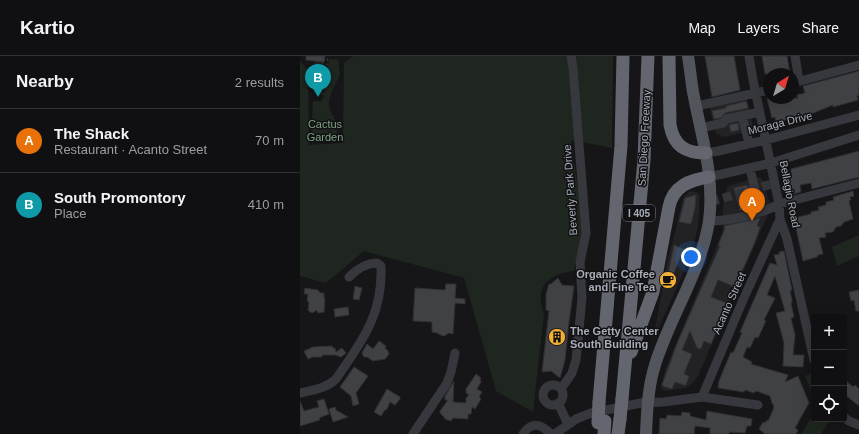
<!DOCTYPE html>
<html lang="en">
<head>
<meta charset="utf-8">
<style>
  :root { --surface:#101012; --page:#19191b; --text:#f1f3f6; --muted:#9c9d9f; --line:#303032; --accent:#ea580c }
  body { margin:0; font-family:Arial,sans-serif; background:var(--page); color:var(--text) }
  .controls { position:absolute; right:12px; bottom:12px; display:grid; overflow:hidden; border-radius:4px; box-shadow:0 4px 16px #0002 }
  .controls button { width:36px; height:36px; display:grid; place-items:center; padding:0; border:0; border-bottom:1px solid var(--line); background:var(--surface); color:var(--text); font:20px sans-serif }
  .compass { position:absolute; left:463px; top:12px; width:36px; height:36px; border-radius:50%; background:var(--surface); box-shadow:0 4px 16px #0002; rotate:38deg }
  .you { position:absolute; left:391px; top:201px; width:14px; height:14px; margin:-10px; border:3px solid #fff; border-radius:50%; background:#1a73e8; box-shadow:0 0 0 6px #1a73e833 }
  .badge { display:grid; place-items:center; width:26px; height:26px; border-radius:50%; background:var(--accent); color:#fff; font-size:13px; font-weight:700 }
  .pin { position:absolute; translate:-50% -33px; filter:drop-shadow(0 1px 2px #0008) }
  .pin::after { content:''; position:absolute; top:21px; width:14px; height:12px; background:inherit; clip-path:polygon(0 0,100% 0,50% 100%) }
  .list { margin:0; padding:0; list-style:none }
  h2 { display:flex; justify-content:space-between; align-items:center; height:52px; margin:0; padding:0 16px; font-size:17px }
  h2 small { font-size:13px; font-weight:400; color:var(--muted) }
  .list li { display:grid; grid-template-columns:26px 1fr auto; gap:12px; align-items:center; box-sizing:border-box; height:64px; padding:0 16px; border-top:1px solid var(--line) }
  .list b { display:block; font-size:15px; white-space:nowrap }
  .list p { margin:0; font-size:13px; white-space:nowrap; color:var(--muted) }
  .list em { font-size:13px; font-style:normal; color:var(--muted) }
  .icon { flex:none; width:22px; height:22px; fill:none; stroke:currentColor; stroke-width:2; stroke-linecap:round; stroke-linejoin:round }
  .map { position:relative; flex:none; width:559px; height:378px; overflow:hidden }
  header { display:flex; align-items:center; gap:24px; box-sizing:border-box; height:56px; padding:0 20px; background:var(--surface); border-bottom:1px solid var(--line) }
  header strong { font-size:19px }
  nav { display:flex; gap:22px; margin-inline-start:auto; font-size:14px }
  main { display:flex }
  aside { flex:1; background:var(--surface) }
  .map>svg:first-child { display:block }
  .built { fill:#222225 }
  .green { fill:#1e261f }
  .building { fill:#404145; stroke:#303034 }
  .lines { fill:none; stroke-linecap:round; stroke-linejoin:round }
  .minor-tunnel { stroke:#333438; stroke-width:9; stroke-dasharray:9 4.5; stroke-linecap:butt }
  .path { stroke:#3d3f44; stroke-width:1; stroke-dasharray:2 3; stroke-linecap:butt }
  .minor { stroke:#37383d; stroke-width:9 }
  .major { stroke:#53555c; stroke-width:12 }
  .highway { stroke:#63666e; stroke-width:13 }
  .highway-bridge { stroke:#63666e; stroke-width:13 }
  .labels { text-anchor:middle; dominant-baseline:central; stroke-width:3; stroke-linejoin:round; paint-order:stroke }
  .shield { fill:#111113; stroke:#7b7e86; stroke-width:1 }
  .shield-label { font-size:10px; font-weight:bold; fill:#a8adb8 }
  .street-label { font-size:11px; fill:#a8adb8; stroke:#111113 }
  .park-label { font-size:11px; fill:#7fa381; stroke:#111113 }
  .poi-label { font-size:11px; font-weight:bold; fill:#a8adb8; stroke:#111113; text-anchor:end }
</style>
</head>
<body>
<header>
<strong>Kartio</strong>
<nav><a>Map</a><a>Layers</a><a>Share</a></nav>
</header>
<main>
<aside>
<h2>Nearby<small>2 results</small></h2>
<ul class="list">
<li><span class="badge" style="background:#e8710a">A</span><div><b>The Shack</b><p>Restaurant · Acanto Street</p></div><em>70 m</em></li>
<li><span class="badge" style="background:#0f9aa8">B</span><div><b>South Promontory</b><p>Place</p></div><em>410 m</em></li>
</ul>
</aside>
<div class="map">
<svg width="559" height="378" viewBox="0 0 559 378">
  <rect width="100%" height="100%" fill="#161618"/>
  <path class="built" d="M446,39L454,74L424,81L416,77L408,46Z
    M457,121L461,122L463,125L470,148L468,158L398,320L394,326L385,332L365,335L362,333L361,329L366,312L416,192L423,174V151L427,132L429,130Z
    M390,135L396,136L400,139L398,171L392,197L353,285L367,206L376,173L383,142Z"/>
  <path class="green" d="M53,0H313L312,92L271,84L282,162C283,180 277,197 274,215C248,218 234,231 244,258L233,356L196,335L164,222L64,195L26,227L0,220V5L8,15L9,89L43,87L44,7Z
    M29,3L38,4L40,18C37,27 28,39 29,49C30,61 45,72 32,84L23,86L11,81L13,45H22V42L24,41Z
    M15,5H21L20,36H13Z
    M559,179V200L537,210L532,191Z
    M514,316V342L505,320Z
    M514,357V363H531L521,378H501Z"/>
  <path class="building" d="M6,0H25L24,6L6,4Z
    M405,0H434L440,34L412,41Z
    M462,0H487L490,18H465Z
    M559,15V39L557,40L558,44L533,51V49L506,60L476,66L475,61L472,62L467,42H498L497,39L505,37L503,30Z
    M446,45L448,52L425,57L420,62L414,63L412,55L426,52V50Z
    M438,67L439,74L431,76L429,69Z
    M559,95V121L512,133L511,127L500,129L501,136L489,139L485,121L491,119V113Z
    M447,129L453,151L440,155L434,132Z
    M553,135L554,140L550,141L551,144L549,145L553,163L544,166L541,170L536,171L533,176L525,177L526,181L519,182L523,198L518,199L517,201L503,205L494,162L511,158V156L519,154L518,151L526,149V146L534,144L533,141Z
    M396,139L395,152L391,168L379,166L385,142Z
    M460,162L457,170L460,171L455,186L435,231L418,224L411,241L427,247L426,249L428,250L411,288L404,285L401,293L397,292L390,275L382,294L392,298L384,318L389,320L386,329H384L375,326L372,333L363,330L362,329L378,285L420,190H418L425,172L424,170Z
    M374,189L384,193L367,233L365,232Z
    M484,195L492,234L490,235L492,244V247H491L494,261L491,262L495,279L493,299H504L503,311L483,310L484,287L476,257L485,255L475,220L467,239L475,242L464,264L466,265L458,282L455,281L450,292L447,291L443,301L452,306L451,308L488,319L485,326L498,320L509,347L495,372L498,374L496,378H465L459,373L463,366L465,367L467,364L468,365L473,354L474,350L472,347L470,340L456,335L454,337L445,334L444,336L418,332L419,325L431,296L433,297L442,277L440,276L470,207L477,209L474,199L480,198L479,196Z
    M258,222L262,229L274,230L269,266L265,304L260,322L251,315L242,316L249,255L246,254V238L249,228H251Z
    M146,228H156L155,242L165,243V248L155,247L153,278L148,277L146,279L143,280L137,277L132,276V266L113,265L115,232L145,234Z
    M55,230L62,232L59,244L53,243Z
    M5,232L18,234L20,237H24V242H25L24,256L18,257L16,254L13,257L10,256L8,254L9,246L7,245L8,238H4Z
    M559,234V255H556L554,244L551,245L549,236Z
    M48,251L49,259L35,261L34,253Z
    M79,285L86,290L85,292L88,295L89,298L85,303L73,305L67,301H64L62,297L67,288L73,293Z
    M32,290L33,292H35L36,296L42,292L46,297L41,301L35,299H22V301H13L8,303L4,295L13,291Z
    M54,311L68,320L56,337L59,348L53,350L51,340L40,331Z
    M176,318L181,322L180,324L181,326L177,333L182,336L179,341L181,343L175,353L172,351L171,358H168V363L153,362L151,365L145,363L144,361L140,357V355L148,344H145V340L154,325L153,346L166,347V342L169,339L166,337V333Z
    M544,323L553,331L555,329L559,333V350L544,338Z
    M87,333L100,341V343L95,349L90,346L87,353L84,355L81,360L74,356Z
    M24,343L29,358L19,362L20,364L0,370V345L4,355L19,351L17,345Z
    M35,351L36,354L48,361L33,366L29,353Z
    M407,355L452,363L451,370H447L445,377L430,376L428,378H410V372L395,370L394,378H359L360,362L366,363L367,359L381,360L382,356L390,357V360L406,364Z"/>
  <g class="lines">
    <path class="minor-tunnel" d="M410,146L475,127"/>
    <path class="path" d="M20,0L19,2H23L21,39H23L28,1
      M556,18L559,31"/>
    <path class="minor" d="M449,0L453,24L479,148L480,163L487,183L514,304
      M495,0L499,25
      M493,27L559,9
      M397,50L469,34
      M442,60L449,87
      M401,72L423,67L426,63L460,56
      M406,97L418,95L466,84L559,59
      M450,113L455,133
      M409,121L471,107L559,79
      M409,165C429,165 462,158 479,148L559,127
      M243 339a10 10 0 1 1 20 0a10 10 0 1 1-20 0Z
      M261,333L272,317L276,304L282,242L280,206L286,177L273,12L271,0
      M0,337C13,334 27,332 36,323C62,285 83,259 81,210L77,207C66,207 57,213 49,221
      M402,341L443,244L480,163
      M258,347L268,368
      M544,361L549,365L559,369
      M113,378L147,327L151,316L155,297
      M223,378C232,365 241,368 251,378
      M255,378L276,363L291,357L341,347L363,346L402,341L458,349"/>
    <path class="major" d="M346,378C347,355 348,331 355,309C370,260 401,216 409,165C415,121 401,79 393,36C391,24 390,12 388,0"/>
    <path class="highway" d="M369,0L370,69C374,90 385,97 406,97
      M331,296L353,236L369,151C373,130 390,124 409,121
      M322,343L344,104L348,0
      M299,346L321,90L323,0
      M304,378L305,365
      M318,378L320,363"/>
    <path class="highway-bridge" d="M320,363L322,343
      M298,367L299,346"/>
  </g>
  <defs>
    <symbol id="cafe-disc" viewBox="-11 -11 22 22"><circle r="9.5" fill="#f2b134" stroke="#111113"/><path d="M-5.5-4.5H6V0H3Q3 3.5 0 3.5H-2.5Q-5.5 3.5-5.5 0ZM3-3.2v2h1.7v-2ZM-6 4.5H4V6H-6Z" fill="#111"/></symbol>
    <symbol id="building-disc" viewBox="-11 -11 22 22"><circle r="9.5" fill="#f2b134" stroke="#111113"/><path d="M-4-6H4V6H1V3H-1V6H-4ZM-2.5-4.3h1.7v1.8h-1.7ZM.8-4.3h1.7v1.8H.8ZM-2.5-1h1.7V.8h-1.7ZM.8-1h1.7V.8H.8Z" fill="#111"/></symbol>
  </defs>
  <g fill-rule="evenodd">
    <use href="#cafe-disc" x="358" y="214" width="20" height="20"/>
    <use href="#building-disc" x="247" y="271" width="20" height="20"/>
  </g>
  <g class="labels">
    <rect class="shield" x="323" y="149" width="32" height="16" rx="3"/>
    <g class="shield-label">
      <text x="339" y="157">I 405</text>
    </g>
    <g class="street-label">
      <text transform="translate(480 67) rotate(-14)">Moraga Drive</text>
      <text transform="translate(344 82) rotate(-87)">San Diego Freeway</text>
      <text transform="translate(270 134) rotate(-94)">Beverly Park Drive</text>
      <text transform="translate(490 138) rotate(79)">Bellagio Road</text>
      <text transform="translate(429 247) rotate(-66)">Acanto Street</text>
    </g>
    <g class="park-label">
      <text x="25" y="68">Cactus<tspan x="25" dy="13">Garden</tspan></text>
    </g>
    <g class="poi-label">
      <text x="355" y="218">Organic Coffee<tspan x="355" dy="13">and Fine Tea</tspan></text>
      <text x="270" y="275" text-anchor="start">The Getty Center<tspan x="270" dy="13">South Building</tspan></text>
    </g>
  </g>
</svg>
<div class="controls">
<button>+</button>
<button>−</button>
<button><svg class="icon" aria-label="locate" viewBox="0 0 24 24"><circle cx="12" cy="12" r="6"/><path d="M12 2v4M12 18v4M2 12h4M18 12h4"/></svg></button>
</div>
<svg class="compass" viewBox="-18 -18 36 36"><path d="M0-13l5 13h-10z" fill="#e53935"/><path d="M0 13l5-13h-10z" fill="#9c9d9f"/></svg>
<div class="you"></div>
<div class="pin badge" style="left:452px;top:165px;background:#e8710a">A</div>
<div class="pin badge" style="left:18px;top:41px;background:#0f9aa8">B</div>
</div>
</main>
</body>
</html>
